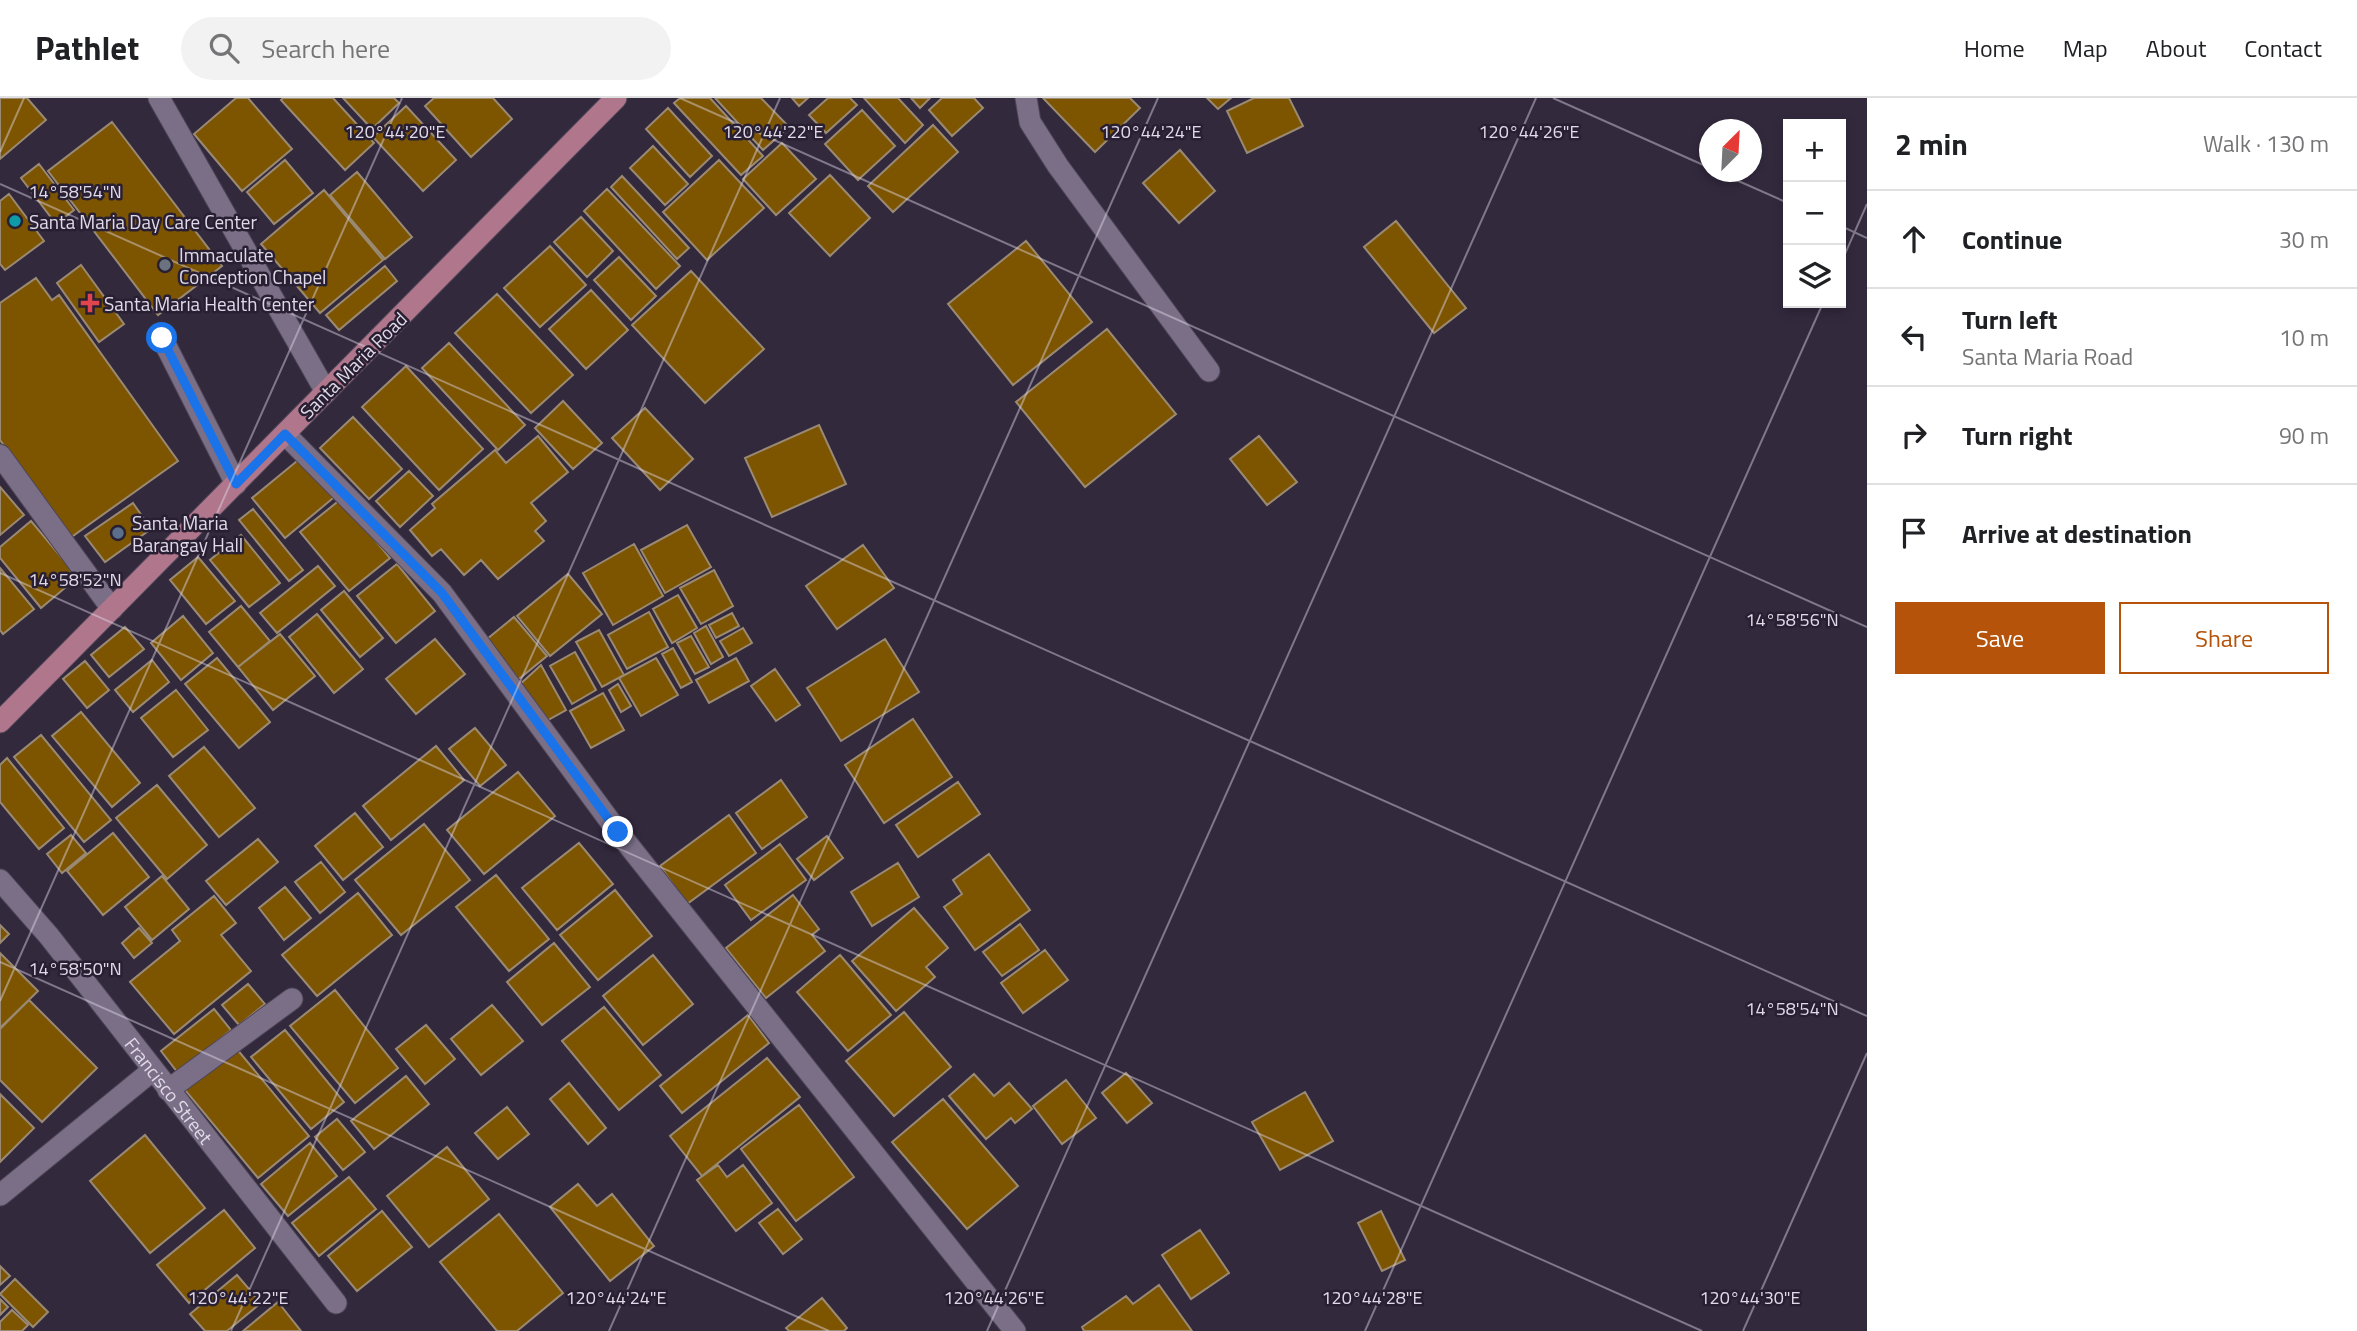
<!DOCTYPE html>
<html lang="en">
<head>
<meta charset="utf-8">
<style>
  :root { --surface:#fff; --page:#f2f2f2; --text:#202124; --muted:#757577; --line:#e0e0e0; --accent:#b45309 }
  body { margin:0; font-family:"Titillium Web",sans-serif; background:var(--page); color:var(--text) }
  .controls { position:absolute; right:21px; top:21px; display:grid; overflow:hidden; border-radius:0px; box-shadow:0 4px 10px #0003 }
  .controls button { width:63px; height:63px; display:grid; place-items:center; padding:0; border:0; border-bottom:2px solid var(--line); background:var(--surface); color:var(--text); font:35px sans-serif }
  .compass { position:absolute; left:1699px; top:21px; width:63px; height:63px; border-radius:50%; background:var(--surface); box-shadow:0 4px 10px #0003; rotate:24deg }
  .stop { position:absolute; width:21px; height:21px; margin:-16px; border:5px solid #1a73e8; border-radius:50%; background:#fff }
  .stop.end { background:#1a73e8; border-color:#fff; box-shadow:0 2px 7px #0008 }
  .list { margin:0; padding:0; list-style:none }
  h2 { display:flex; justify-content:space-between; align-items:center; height:91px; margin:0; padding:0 28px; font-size:30px }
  h2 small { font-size:23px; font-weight:400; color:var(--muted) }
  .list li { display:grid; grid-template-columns:46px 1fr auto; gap:21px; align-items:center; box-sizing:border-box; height:98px; padding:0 28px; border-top:2px solid var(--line) }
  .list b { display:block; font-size:26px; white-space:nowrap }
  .list p { margin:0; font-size:23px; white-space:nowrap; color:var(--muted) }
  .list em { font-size:23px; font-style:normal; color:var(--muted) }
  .actions { display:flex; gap:14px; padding:21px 28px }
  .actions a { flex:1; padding:16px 0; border:2px solid var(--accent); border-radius:0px; text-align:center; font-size:24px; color:var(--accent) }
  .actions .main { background:var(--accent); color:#fff }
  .icon { flex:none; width:38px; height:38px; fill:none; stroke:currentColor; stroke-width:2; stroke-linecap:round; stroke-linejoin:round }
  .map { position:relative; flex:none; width:1867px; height:1233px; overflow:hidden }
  header { display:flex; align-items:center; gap:42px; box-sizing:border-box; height:98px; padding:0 35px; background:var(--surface); border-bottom:2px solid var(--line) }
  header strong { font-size:33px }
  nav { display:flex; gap:38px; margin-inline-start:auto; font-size:24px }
  .search { width:490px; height:63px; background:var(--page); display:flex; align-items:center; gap:18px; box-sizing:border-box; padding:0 24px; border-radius:38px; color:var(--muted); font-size:26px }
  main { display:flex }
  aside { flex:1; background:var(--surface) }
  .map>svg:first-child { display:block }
  .building { fill:#7d5500; stroke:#9a8a73; stroke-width:2 }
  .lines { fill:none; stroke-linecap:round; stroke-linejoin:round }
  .minor-casing { stroke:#4d4556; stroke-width:23 }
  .major-casing { stroke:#4d4556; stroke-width:23 }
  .minor { stroke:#7a6f87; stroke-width:21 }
  .major { stroke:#b0768c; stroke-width:21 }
  .route { stroke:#1a73e8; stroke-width:9 }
  .ticks { fill:none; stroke:#e0dae8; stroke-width:2; stroke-opacity:0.45 }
  .culture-dot { fill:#0f9aa8; stroke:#281f32; stroke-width:2.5 }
  .worship-dot { fill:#6b7280; stroke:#281f32; stroke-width:2.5 }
  .health-dot { fill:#e0444e; stroke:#281f32; stroke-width:2.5 }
  .service-dot { fill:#5c6f8a; stroke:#281f32; stroke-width:2.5 }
  .labels { text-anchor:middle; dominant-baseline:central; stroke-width:5; stroke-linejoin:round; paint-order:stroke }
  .poi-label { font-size:19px; fill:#e0dae8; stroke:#281f32; text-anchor:start }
  .street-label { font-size:19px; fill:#e0dae8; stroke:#281f32 }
  .ticks-label { font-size:18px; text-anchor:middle; fill:#e0dae8; stroke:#281f32; stroke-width:5; stroke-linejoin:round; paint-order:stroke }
</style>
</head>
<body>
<header>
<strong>Pathlet</strong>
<div class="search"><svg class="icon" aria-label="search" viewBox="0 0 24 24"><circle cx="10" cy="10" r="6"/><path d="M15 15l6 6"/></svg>Search here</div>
<nav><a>Home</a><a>Map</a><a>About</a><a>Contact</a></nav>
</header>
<main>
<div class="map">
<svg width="1867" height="1233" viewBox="0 0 1867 1233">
  <rect width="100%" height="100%" fill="#32293d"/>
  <path class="building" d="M0,0H27L46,22L0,61Z
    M236,0H248L292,51L242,93L194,36Z
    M283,0H333L374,45L345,72L281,2Z
    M343,0H394L399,5L372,31Z
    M434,0H493L512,21L471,59L425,8Z
    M680,0H710L763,58L741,77L674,5Z
    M715,0H761L789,29L763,52Z
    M792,0H808L799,8Z
    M828,0H850L857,7L826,35L809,17Z
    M864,0H898L923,27L905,45Z
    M911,0H930L920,10Z
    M942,0H974L983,10L952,38L929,12Z
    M1043,0H1130L1140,10L1095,54Z
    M1207,0H1231L1218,11Z
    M1254,0H1289L1303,28L1247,55L1227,13Z
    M406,8L456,62L423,93L373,39Z
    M668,10L712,58L690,79L646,31Z
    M862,12L895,48L858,82L825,46Z
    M112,24L222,168L158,217L48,73Z
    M933,27L958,54L893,114L868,88Z
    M782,45L816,81L776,117L743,81Z
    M653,48L688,86L665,107L630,70Z
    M1180,52L1215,93L1179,125L1143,85Z
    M285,62L313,95L274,126L247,94Z
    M719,62L764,110L707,162L663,114Z
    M39,66L74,112L56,126L21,80Z
    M357,74L412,139L385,161L330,97Z
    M830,77L870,120L830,158L789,115Z
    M622,78L689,150L677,161L611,89Z
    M607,91L680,168L656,191L584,113Z
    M324,92L383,162L320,215L261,146Z
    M9,96L44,143L5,172L0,166V103Z
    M581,119L613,153L587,179L554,144Z
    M1396,123L1466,210L1434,235L1364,149Z
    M1026,143L1092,224L1013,287L948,206Z
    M550,148L586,187L540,229L504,190Z
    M619,159L656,198L631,222L594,182Z
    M81,167L124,226L99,244L57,185Z
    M385,168L397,183L339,232L326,217Z
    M691,173L764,251L705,305L632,227Z
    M36,180L52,202L59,197L178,363L70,440L0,342V205Z
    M591,192L628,232L586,271L549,231Z
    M497,196L573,277L531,315L455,235Z
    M1107,231L1176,316L1085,389L1016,304Z
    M449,245L525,327L498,352L422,270Z
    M406,268L483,351L439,392L362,309Z
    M563,303L602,345L573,371L535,330Z
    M645,310L693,361L660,392L612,340Z
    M353,319L402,371L369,401L320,350Z
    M819,327L846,386L772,419L745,360Z
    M538,338L568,374L531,405L546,423L535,433L544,443L498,481L481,462L464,477L441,451L432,458L410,432L435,410L432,406L495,352L506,365Z
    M1259,338L1297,384L1267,407L1230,361Z
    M303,358L338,396L285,440L252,400Z
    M409,373L433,398L400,429L376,403Z
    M0,389L24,417L0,437Z
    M341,401L390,460L349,493L300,434Z
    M133,405L151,431L105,464L85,438Z
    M253,411L303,472L289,483L239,422Z
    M31,423L78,479L41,510L0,460V449Z
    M687,427L711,469L665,495L641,452Z
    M241,437L280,485L249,509L210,462Z
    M634,446L663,498L613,527L583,475Z
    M863,447L894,490L837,531L806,488Z
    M198,459L235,503L206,526L170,482Z
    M397,466L435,513L396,545L357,498Z
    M318,468L335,488L277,535L260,515Z
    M0,470L34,511L3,536L0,532Z
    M714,472L733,508L701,526L680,490Z
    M568,476L602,516L550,558L517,518Z
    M344,493L383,540L360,559L321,512Z
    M678,497L697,530L672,545L653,511Z
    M241,508L270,543L238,569L209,534Z
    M649,514L668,549L627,571L608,537Z
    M732,515L739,528L716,540L709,527Z
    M317,516L363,571L334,595L289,539Z
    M183,518L213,555L181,582L151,545Z
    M514,519L547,558L514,585L481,546Z
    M706,528L723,559L711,566L694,535Z
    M125,529L144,551L109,579L91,557Z
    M743,530L752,545L729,558L720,543Z
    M599,532L624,577L602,589L576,544Z
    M280,536L315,578L273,612L238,569Z
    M691,538L709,569L695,576L677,545Z
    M435,541L465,576L416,616L386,581Z
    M885,541L919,594L841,643L807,590Z
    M673,550L692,584L681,590L662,556Z
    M575,554L596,592L572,606L550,568Z
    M217,560L270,624L239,650L185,586Z
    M656,560L678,597L641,618L619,580Z
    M736,560L749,583L709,605L696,582Z
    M152,562L169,584L133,614L115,592Z
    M85,563L109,592L87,610L63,581Z
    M541,567L566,612L541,626L516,590Z
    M775,571L800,607L776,623L751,588Z
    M618,586L631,608L621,614L609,592Z
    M176,592L208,632L173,659L141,620Z
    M603,595L624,632L591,650L570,613Z
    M81,614L140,685L112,709L52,638Z
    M913,621L952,679L884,725L845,667Z
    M475,630L506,667L480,688L449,651Z
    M41,637L111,722L84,744L14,659Z
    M436,648L464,682L391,742L363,708Z
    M204,649L255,710L219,739L169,678Z
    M7,660L64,730L39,751L0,704V667Z
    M518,674L555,718L484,776L447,732Z
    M781,682L807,719L762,751L736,715Z
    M958,684L980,716L918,759L896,727Z
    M157,687L207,747L167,781L116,720Z
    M355,715L383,749L343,782L315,748Z
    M729,717L756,755L687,806L660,768Z
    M424,726L470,782L401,837L355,782Z
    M113,735L149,779L103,817L67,773Z
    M71,737L86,755L62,775L47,756Z
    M827,738L843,760L814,782L797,761Z
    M258,741L278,764L226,807L206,783Z
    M579,745L613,786L557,832L522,790Z
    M780,746L806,782L751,822L725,787Z
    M989,756L1030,812L975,852L944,809L962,796L953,782Z
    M321,764L345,794L320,815L295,784Z
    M898,765L919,799L872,828L851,794Z
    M496,777L549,841L509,873L456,809Z
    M162,778L189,811L152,842L125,809Z
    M285,789L311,820L284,842L259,810Z
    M615,792L652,838L598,882L560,837Z
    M358,795L392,837L317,898L282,857Z
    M793,797L819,831L812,837L825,853L766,900L726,850Z
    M214,798L236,825L221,837L251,873L174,936L130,884L180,843L172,832Z
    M914,810L948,850L926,869L935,879L896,913L852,863Z
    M1020,826L1039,852L1002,878L983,854Z
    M0,827L9,836L0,845Z
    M139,830L152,845L134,860L122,845Z
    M554,845L590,889L542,927L507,884Z
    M1045,852L1068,882L1023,915L1001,885Z
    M0,855L38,893L0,930Z
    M653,857L693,906L643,947L603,898Z
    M840,857L891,917L848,953L797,894Z
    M248,886L265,906L239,927L222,907Z
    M335,892L398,970L355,1005L290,928Z
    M29,902L97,970L42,1024L0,982V931Z
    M492,907L523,943L481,977L451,941Z
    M604,909L661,977L619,1012L562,943Z
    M214,911L231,932L178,975L161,953Z
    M904,914L951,969L894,1018L846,963Z
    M748,917L769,945L682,1015L660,988Z
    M426,927L455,961L425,986L396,951Z
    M285,932L344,1004L311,1031L251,959Z
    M236,950L309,1038L258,1080L185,992Z
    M767,960L800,999L702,1078L670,1038Z
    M1126,975L1152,1005L1127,1025L1102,995Z
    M974,976L994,998L1009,985L1032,1011L1015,1025L1011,1020L986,1041L949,998Z
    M406,978L429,1006L374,1051L351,1023Z
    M1066,982L1096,1020L1062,1046L1033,1008Z
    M569,985L606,1030L588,1046L550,1001Z
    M1305,994L1333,1043L1280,1072L1252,1024Z
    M0,996L34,1030L0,1064Z
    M943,1001L1018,1088L967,1131L892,1044Z
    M799,1007L854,1079L796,1123L741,1051Z
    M507,1009L529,1036L498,1061L475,1035Z
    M337,1021L365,1054L343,1072L315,1039Z
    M145,1037L205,1110L150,1155L90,1083Z
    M310,1045L337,1078L288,1118L261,1086Z
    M447,1049L489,1101L429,1149L387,1098Z
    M718,1067L727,1079L743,1067L772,1105L736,1133L697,1082Z
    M349,1079L376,1111L319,1158L292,1125Z
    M578,1086L597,1108L612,1096L654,1148L610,1183L550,1109Z
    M778,1111L802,1141L783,1156L759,1125Z
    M224,1112L255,1150L189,1205L157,1167Z
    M382,1113L412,1149L357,1193L328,1158Z
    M1381,1113L1405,1162L1382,1173L1358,1125Z
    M499,1116L563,1195L517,1233H497L440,1164Z
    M1200,1132L1229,1175L1191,1201L1162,1157Z
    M0,1168L10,1178L0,1187Z
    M237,1177L261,1205L227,1233H205L190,1216Z
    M15,1181L48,1214L33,1229L0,1196Z
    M1159,1187L1192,1233H1084L1082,1229L1126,1198L1133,1206Z
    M822,1200L847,1230L844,1233H789L786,1230Z
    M0,1201L8,1209L0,1217Z
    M278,1204L301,1233H243Z
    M12,1212L28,1227L22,1233H0V1224Z"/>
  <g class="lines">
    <defs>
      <g id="minor">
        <path d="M159,0L326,294"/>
        <path d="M1026,0L1030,24L1058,68L1209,273"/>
        <path d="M162,240L236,386"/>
        <path d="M285,336L442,495L618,734L1015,1233"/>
        <path d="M0,357L112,511"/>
        <path id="s1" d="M0,782L49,838L336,1205"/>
        <path d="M168,992L292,901"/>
        <path d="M0,1097L153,972"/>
      </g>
      <path id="major" d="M0,624L616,0"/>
    </defs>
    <use href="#minor" class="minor-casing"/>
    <use href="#major" class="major-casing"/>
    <use href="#minor" class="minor"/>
    <use href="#major" class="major"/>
  </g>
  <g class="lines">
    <path class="route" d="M162,240L236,386L285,336L442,495L618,734"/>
  </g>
  <path class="ticks" d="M680,0L1867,529M1553,0L1710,70M0,54L24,0M1718,74L1788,105M0,86L1867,918M1841,128L1867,140M1841,165L1867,106M0,475L1702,1233M0,864L829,1233M0,903L402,0M231,1233L780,0M609,1233L1158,0M987,1233L1536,0M1365,1233L1823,205M1743,1233L1867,955"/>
  <circle class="culture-dot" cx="15" cy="123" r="7"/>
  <circle class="worship-dot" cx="165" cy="167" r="7"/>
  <path class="health-dot" d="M86.5 194.5h7v7h7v7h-7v7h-7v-7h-7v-7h7z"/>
  <circle class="service-dot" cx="118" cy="435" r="7"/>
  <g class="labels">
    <g class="poi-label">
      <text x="29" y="123">Santa Maria Day Care Center</text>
      <text x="179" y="156">Immaculate<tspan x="179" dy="22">Conception Chapel</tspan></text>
      <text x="104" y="205">Santa Maria Health Center</text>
      <text x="132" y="424">Santa Maria<tspan x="132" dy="22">Barangay Hall</tspan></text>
    </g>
    <g class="street-label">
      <text transform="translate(353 267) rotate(-45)">Santa Maria Road</text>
      <text stroke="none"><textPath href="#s1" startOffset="270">Francisco Street</textPath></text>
    </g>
  </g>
  <g class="ticks-label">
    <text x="773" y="40">120°44'22"E</text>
    <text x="1151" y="40">120°44'24"E</text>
    <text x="1529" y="40">120°44'26"E</text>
    <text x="395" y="40">120°44'20"E</text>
    <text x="75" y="100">14°58'54"N</text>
    <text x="75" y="488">14°58'52"N</text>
    <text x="1792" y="528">14°58'56"N</text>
    <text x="75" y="877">14°58'50"N</text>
    <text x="1792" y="917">14°58'54"N</text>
    <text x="238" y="1206">120°44'22"E</text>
    <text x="616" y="1206">120°44'24"E</text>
    <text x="994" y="1206">120°44'26"E</text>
    <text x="1372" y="1206">120°44'28"E</text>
    <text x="1750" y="1206">120°44'30"E</text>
  </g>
</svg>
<div class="controls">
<button>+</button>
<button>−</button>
<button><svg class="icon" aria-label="layers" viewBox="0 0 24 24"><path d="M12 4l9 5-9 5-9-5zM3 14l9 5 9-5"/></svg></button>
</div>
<svg class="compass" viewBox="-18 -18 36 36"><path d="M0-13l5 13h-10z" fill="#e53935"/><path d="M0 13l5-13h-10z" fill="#757577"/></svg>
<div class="stop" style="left:162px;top:240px"></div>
<div class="stop end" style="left:618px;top:734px"></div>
</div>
<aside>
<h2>2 min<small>Walk · 130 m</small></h2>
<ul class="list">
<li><svg class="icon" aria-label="ahead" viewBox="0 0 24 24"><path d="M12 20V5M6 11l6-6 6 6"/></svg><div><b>Continue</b></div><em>30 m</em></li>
<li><svg class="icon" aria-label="left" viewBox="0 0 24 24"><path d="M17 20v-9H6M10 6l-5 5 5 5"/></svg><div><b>Turn left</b><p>Santa Maria Road</p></div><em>10 m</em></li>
<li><svg class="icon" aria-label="right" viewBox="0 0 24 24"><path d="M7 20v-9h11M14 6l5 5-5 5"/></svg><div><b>Turn right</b></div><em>90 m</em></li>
<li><svg class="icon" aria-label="arrive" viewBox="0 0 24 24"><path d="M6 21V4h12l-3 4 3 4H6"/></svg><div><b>Arrive at destination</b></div></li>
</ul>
<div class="actions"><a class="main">Save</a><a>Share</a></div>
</aside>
</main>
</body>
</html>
